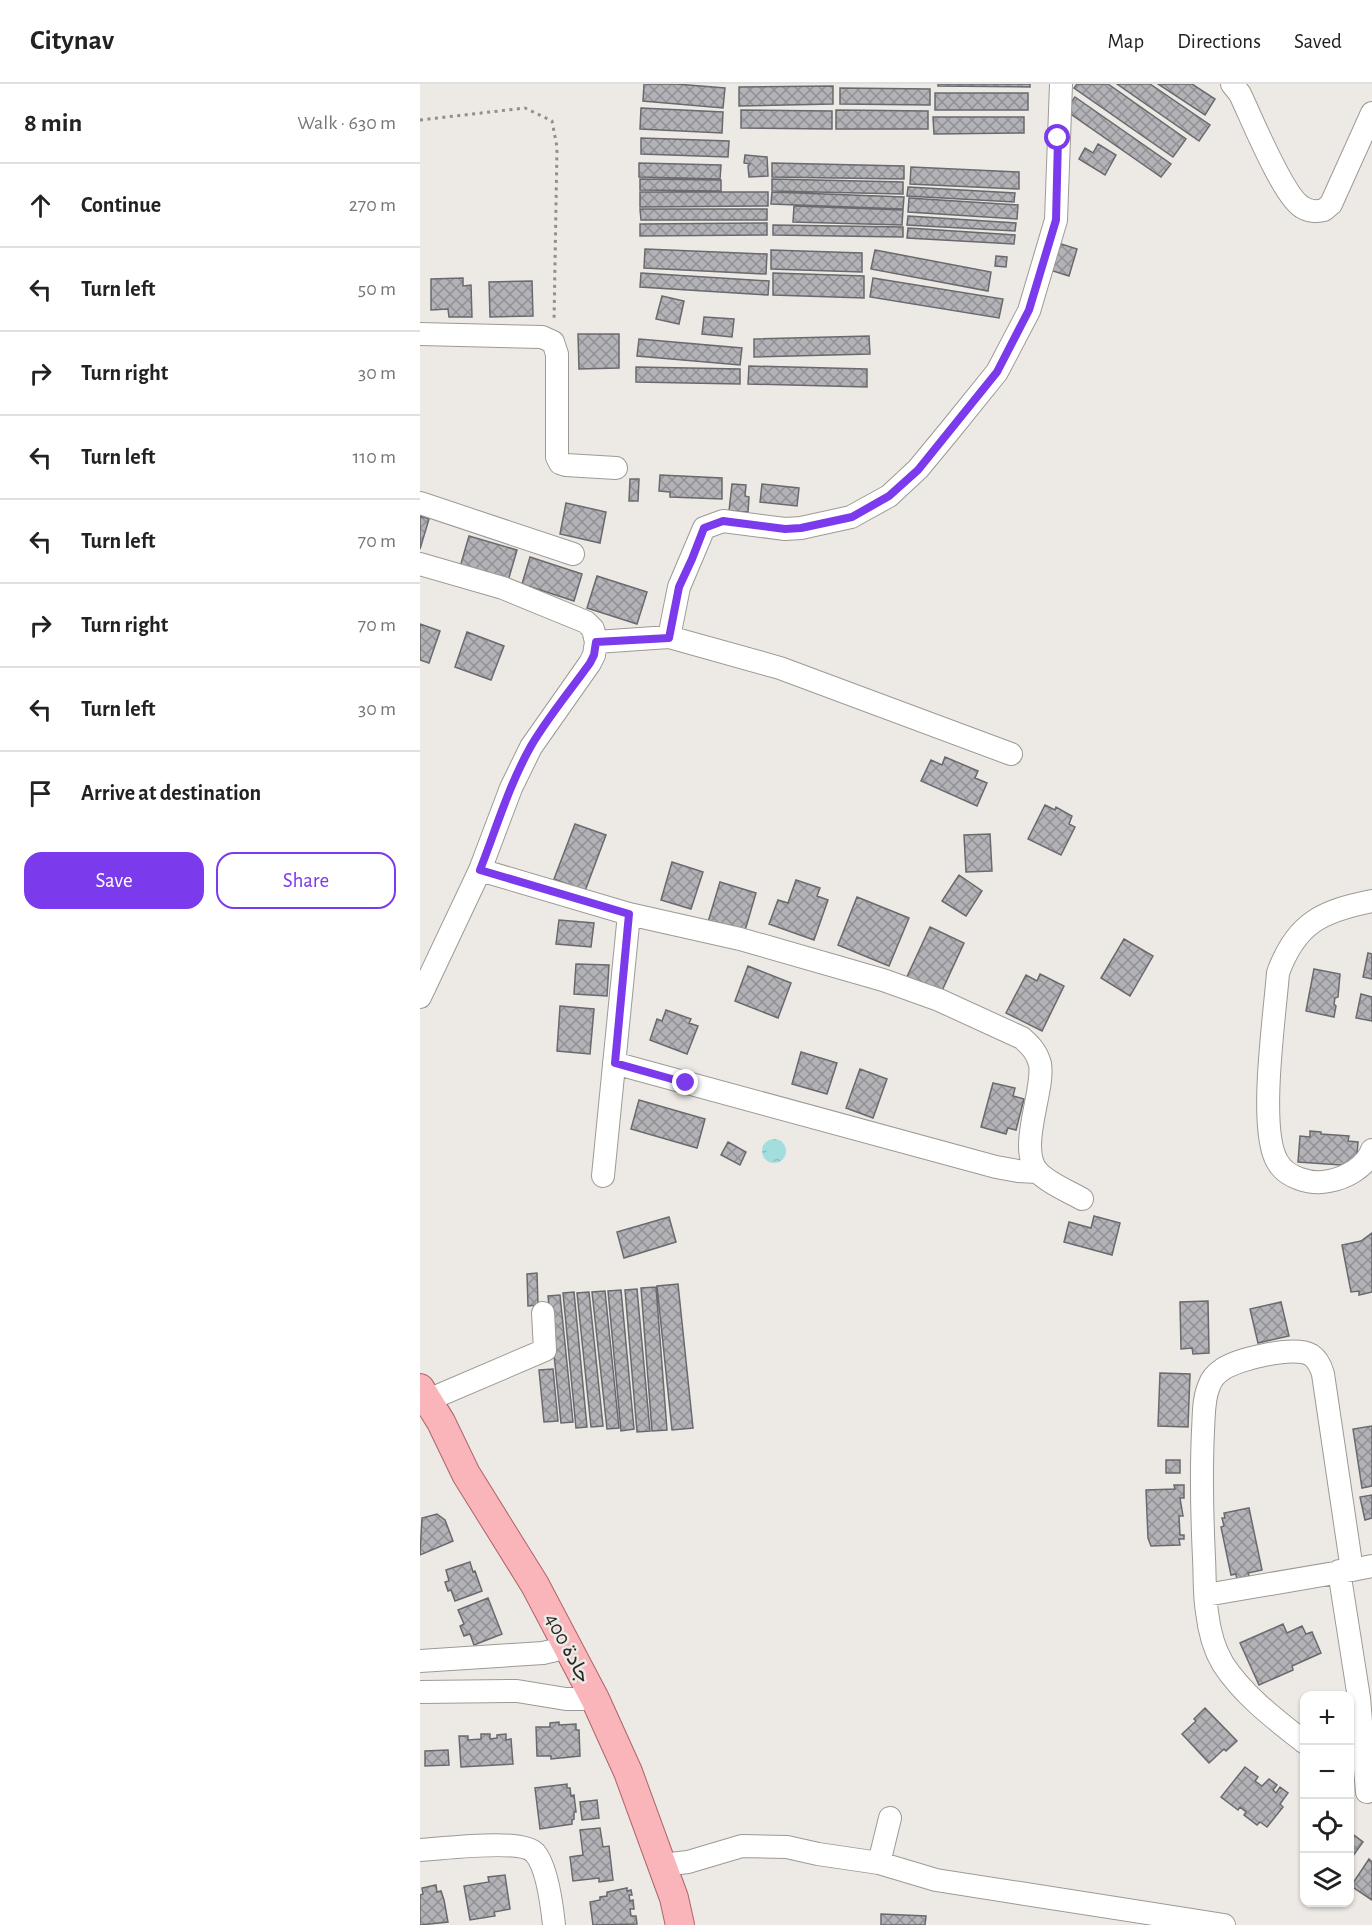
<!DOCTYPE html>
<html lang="en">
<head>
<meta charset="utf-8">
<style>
  :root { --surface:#fff; --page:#f2f2f2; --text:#222; --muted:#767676; --line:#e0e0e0; --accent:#7c3aed }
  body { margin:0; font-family:"Alegreya Sans",Vazirmatn,sans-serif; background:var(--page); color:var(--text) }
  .controls { position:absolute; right:18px; bottom:18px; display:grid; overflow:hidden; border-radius:12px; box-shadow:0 2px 4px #0004 }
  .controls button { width:54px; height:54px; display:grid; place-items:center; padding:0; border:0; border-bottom:2px solid var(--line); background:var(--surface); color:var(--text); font:30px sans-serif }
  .stop { position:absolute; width:18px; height:18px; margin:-14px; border:4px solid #7c3aed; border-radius:50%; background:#fff }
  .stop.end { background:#7c3aed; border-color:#fff; box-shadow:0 2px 6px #0008 }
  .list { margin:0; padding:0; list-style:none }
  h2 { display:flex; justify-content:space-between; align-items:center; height:78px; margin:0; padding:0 24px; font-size:26px }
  h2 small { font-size:20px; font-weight:400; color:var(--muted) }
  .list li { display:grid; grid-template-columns:39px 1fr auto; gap:18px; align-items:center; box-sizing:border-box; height:84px; padding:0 24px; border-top:2px solid var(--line) }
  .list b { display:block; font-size:22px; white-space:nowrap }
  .list em { font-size:20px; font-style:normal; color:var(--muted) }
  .actions { display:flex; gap:12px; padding:18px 24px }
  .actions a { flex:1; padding:14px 0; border:2px solid var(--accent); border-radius:18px; text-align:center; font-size:21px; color:var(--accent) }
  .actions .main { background:var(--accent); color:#fff }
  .icon { flex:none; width:33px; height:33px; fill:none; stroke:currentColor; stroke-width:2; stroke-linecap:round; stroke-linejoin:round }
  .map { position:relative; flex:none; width:952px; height:1841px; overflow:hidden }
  header { display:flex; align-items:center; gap:36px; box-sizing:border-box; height:84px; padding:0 30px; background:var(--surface); border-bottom:2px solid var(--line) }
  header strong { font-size:28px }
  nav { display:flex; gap:33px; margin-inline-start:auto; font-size:21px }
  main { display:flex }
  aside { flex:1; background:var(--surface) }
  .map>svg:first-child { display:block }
  .water { fill:url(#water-ripples) }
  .building { fill:url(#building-cross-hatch); stroke:#69696e; stroke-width:1.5 }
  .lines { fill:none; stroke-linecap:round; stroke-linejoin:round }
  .minor-casing { stroke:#9d9a95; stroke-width:24 }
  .major-casing { stroke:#ae6469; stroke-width:30 }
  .path { stroke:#918f8b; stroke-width:3; stroke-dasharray:3 4.5; stroke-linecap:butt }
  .minor { stroke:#fff; stroke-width:22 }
  .major { stroke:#f9b5ba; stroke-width:28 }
  .route { stroke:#7c3aed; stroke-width:8 }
  .labels { text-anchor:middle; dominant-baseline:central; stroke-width:5; stroke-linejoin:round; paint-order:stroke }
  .street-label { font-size:21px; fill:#2a2927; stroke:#edeae5 }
</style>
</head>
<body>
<header>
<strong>Citynav</strong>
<nav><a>Map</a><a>Directions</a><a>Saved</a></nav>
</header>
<main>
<aside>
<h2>8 min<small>Walk · 630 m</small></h2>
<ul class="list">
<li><svg class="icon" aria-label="ahead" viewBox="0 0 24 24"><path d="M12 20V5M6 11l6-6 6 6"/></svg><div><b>Continue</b></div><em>270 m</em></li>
<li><svg class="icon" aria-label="left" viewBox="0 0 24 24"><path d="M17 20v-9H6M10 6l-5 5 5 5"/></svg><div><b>Turn left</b></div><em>50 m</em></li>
<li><svg class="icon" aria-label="right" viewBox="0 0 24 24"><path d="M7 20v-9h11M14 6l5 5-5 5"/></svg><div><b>Turn right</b></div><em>30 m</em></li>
<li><svg class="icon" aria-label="left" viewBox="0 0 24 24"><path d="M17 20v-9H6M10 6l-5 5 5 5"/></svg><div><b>Turn left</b></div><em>110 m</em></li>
<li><svg class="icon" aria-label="left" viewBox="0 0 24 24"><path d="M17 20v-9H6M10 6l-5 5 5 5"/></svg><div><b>Turn left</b></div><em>70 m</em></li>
<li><svg class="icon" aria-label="right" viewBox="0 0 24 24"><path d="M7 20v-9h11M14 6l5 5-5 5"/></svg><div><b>Turn right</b></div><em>70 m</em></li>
<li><svg class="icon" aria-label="left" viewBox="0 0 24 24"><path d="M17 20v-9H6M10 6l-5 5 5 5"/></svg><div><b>Turn left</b></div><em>30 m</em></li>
<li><svg class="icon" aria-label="arrive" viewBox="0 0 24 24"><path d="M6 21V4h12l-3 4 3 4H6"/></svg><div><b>Arrive at destination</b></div></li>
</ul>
<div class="actions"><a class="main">Save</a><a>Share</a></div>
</aside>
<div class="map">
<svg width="952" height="1841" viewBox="0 0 952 1841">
  <defs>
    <pattern id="water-ripples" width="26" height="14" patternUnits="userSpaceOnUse" patternTransform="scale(1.5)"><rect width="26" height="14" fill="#a3ddde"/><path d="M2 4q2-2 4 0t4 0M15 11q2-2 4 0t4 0" fill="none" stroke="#8cbebe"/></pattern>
    <pattern id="building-cross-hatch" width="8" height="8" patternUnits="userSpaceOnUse" patternTransform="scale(1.5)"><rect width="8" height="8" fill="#b2b2b7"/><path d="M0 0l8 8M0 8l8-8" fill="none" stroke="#919195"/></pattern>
  </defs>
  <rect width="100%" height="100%" fill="#edeae5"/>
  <path class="water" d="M342 1067a12 12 0 1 1 24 0a12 12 0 1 1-24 0Z"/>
  <path class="building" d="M224,0H256L305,4L303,24L223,17Z
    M518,0H610V3L518,2Z
    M657,0H688L766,55L753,73L654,4Z
    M697,0H730L790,41L779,57Z
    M738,0H772L795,15L785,31Z
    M413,2V20L319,22V3Z
    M420,4L510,5V21L420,20Z
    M515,9H608V26H515Z
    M655,13L751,80L741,93L645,26Z
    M221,24L303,28L302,49L220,45Z
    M321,26L412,27V45L321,44Z
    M416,26L508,27V45H416Z
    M513,33H604V49L514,50Z
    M221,54L309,57L308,73L221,70Z
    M678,60L696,71L685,91L659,75L665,64L673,69Z
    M325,71L347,73L348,92L329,93L328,82L330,80L324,79Z
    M219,79L301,81L300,95L219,93Z
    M352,79L484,82V95L352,93Z
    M491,83L599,88V105L490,100Z
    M220,95L301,96V107L220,106Z
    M352,95L483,98V110L352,107Z
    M488,103L595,109L594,118L487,112Z
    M220,108H348V122L220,123Z
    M352,108L484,113L483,125L351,120Z
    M489,114L598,121L597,135L488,128Z
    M374,122L483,126L482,141L373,138Z
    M220,125H347V136H221Z
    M488,132L596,139L595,147L487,141Z
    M347,139V151L220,152V140Z
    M353,141L483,143V153L353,151Z
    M488,144L595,151L594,160L487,154Z
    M638,159L657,165L649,192L630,186Z
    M225,165L347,170L346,190L224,184Z
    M351,166L442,169V188L351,185Z
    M455,166L571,188L568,207L451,185Z
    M576,172L587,173L586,183L575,182Z
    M221,189L349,197L348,211L220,203Z
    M353,189L444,192V214L353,211Z
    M43,194V202L51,201L52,233H29L28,225L11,226V195Z
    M453,194L583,215L579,234L450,213Z
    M112,197L113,232L70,233L69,198Z
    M242,212L264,217L259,240L236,235Z
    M284,233L314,235L312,253L282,250Z
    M158,250H199V284L159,285Z
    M449,252L450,270L334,273V255Z
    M219,255L322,264L320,281L217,272Z
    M329,282L447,285V303L328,300Z
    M216,283L320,285V300L216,298Z
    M240,391L302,394V415L250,413V408L239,407Z
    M210,395H219L218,417H209Z
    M312,400L326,401L325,412L329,413L328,428L309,427Z
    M342,400L379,404L377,422L340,418Z
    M146,419L186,428L180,459L140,450Z
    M0,432L9,435L0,465Z
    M49,452L97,466L88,497L40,483Z
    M110,473L162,490L154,517L102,500Z
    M177,492L227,508L217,540L167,524Z
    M0,540L20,547L9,579L0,576Z
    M47,548L84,562L71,596L35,583Z
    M525,673L558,687L555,694L567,699L557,722L501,697L511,676L522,681Z
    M625,721L635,726L636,723L652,732L649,740L655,743L641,771L608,755Z
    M155,740L186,751L165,807L134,795Z
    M570,750L572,787L546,788L544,751Z
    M252,778L283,788L271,825L241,816Z
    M539,791L562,807L546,832L522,817Z
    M376,796L400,804L397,812L408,816L394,856L349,840L358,816L368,819Z
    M300,798L336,809L324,850L288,838Z
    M437,813L489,834L469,882L418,861Z
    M139,836L174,839L171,863L136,860Z
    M510,843L544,859L520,911L486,895Z
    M704,855L733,872L710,912L681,894Z
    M948,869L952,870V895L943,893Z
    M156,880L189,881L187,912L154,910Z
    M328,882L371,899L358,934L315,917Z
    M894,885L920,890L918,913L915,914L914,920L916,922L914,933L886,927Z
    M620,890L644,902L622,947L586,929L606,891L617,897Z
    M941,910L952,913V937L936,934Z
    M140,922L174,925L170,970L137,967Z
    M246,926L271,935L269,939L278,942L267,970L230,956L237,935L242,937Z
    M381,968L417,979L407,1010L372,1000Z
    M440,985L467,995L453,1034L426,1024Z
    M573,999L595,1004L593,1012L604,1015L596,1046L588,1044L586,1050L561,1043Z
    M219,1016L285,1035L277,1064L211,1045Z
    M890,1047L901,1048V1050L929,1052L928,1057L938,1058L936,1082L878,1078L880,1052L890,1053Z
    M308,1058L326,1068L320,1081L301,1071Z
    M674,1132L700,1139L692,1171L644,1158L649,1138L671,1144Z
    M249,1133L256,1158L204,1174L197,1148Z
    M952,1149V1208L939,1211V1207L931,1208L922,1161L941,1157Z
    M117,1189L118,1221L108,1222L107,1190Z
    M258,1200L273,1344L252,1346L237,1202Z
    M236,1203L247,1346L232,1347L221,1204Z
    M217,1205L230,1347L217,1348L205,1206Z
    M201,1206L214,1345L201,1347L188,1207Z
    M185,1207L199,1344L187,1345L172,1208Z
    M154,1208L167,1343L156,1344L143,1209Z
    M169,1208L183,1342L171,1343L157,1209Z
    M140,1211L153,1338L141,1339L128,1212Z
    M788,1217L789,1269L773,1270L772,1264L761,1265L760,1218Z
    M861,1218L869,1252L838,1259L830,1225Z
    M133,1285L138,1337L124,1338L119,1286Z
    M740,1289L770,1290L768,1343L738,1342Z
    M952,1342V1402L942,1404L933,1345Z
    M746,1376H760V1389H746Z
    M754,1401H764V1414H760L763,1432H759L760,1451H764V1455H759L760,1461L731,1462L728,1454L726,1406L755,1405Z
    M952,1411V1434L945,1436L940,1413Z
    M829,1424L842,1486L828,1489L830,1495L817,1497L816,1490L811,1491L801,1443L804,1442L802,1434H805L804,1429Z
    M17,1430L25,1436L33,1457L0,1471L2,1434Z
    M50,1478L53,1488L55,1487L62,1507L35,1517L31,1506L28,1507L25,1498L29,1497L26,1486Z
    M68,1514L82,1550L54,1561L50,1550L44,1552L40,1542L44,1540L38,1526Z
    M863,1540L867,1549L882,1542L886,1550L892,1548L901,1569L872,1582L873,1586L839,1601L820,1559Z
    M785,1624L817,1657L806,1667L804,1665L789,1679L762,1650L776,1637L774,1635Z
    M139,1638V1641L156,1640V1646H159L160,1672L131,1675V1672H117L116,1643H130V1639Z
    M61,1650H70V1655L77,1654V1651L86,1650V1656L91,1655L93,1680L41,1683L39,1652H48V1656L61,1655Z
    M28,1666L29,1681L5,1682V1667Z
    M825,1683L838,1693L835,1697L842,1702L849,1695L857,1701L853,1706L856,1709L860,1703L868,1709L860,1720L863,1723L847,1743L840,1738L837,1741L824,1731L826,1728L820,1723L818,1726L801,1713Z
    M147,1700V1704H150L151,1712L154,1711L156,1728H154V1735L152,1736V1740L120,1745L115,1704Z
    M177,1716L179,1734L162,1736L160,1718Z
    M180,1744L183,1763L189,1762L193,1796L179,1798V1794L153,1797L150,1773L163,1771L160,1746Z
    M930,1748L943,1758L930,1776Z
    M949,1775L952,1778V1816L931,1802Z
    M85,1791L90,1825L74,1828L75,1832L50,1836L44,1802L69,1798L68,1793Z
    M16,1801L17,1808L21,1807L24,1816L28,1838L0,1841V1811L3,1810L2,1804Z
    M207,1804V1807L211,1806L212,1811H209L210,1817L213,1816L214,1825H210L211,1832H216L217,1840L173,1841L170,1818L180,1816V1813L187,1812V1808Z
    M461,1830L506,1832L505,1841H461Z"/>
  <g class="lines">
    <defs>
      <path id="minor" d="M812,0L820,10C831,33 863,112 882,123C888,127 897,128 904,126L911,120L952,29
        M0,250L122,253L133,258L137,270V373L140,379L146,381L196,384
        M0,419L153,470
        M0,480L83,504L166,538L173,545L176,558
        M249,553L259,503L284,444L303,437L365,445L381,444L431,433L469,412L498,385L531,345L577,288L609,227L636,136L641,0
        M60,786L209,830L320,855L463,896L519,916L602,954C610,961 617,968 620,980C625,1006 596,1067 619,1089C630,1100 648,1107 662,1115
        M952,817C902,827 876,839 858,889C855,930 838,1044 857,1077C866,1094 891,1101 909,1097C926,1094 946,1083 952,1066
        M0,913L60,786L91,704L111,663L170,579L174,571L176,558L249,553L360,584L591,670
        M194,979L576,1083L598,1087L617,1088
        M183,1092L209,830
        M8,1316L125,1266L123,1229
        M919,1487L939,1614L947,1708
        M786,1511L932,1486
        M0,1577L123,1569L148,1563
        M0,1608L97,1607L146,1615H175
        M884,1658C856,1636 823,1611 803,1580C794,1565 789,1546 787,1528C784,1511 785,1492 784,1474C782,1432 781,1389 783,1347C784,1332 783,1316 789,1302C791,1295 797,1289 803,1285C818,1275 875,1261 891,1271C897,1275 901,1283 903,1290L932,1486L952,1482
        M0,1766C22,1765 101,1754 115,1769C127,1783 132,1822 134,1841
        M459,1779L470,1734
        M242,1781L268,1778L322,1762L367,1763L398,1770L459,1779L516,1796L804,1841"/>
      <path id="major" d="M0,1304L21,1338L46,1390L115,1501L175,1615L208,1688L254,1814L260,1841"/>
    </defs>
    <use href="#minor" class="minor-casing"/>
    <use href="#major" class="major-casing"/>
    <path class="path" d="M0,36L105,24L132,37L137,63L134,238"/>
    <use href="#minor" class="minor"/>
    <use href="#major" class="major"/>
  </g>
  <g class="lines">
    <path class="route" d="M266,999L195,979L209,830L60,786C76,745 89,701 111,662C128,633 150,607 170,579L174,571L176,558L249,554L259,503L272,475L284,444L303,437L365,445L381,444L432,433L469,412L498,386L577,288L609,226L636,136L638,54"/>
  </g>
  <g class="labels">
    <g class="street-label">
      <text transform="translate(148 1564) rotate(62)">جادة 400</text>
    </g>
  </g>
</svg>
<div class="controls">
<button>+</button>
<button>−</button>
<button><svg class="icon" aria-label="locate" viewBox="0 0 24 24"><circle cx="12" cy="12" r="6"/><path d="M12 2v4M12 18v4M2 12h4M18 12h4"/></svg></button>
<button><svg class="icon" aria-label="layers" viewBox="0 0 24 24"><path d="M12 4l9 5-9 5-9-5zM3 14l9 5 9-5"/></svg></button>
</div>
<div class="stop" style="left:638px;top:54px"></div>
<div class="stop end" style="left:266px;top:999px"></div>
</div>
</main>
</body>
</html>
